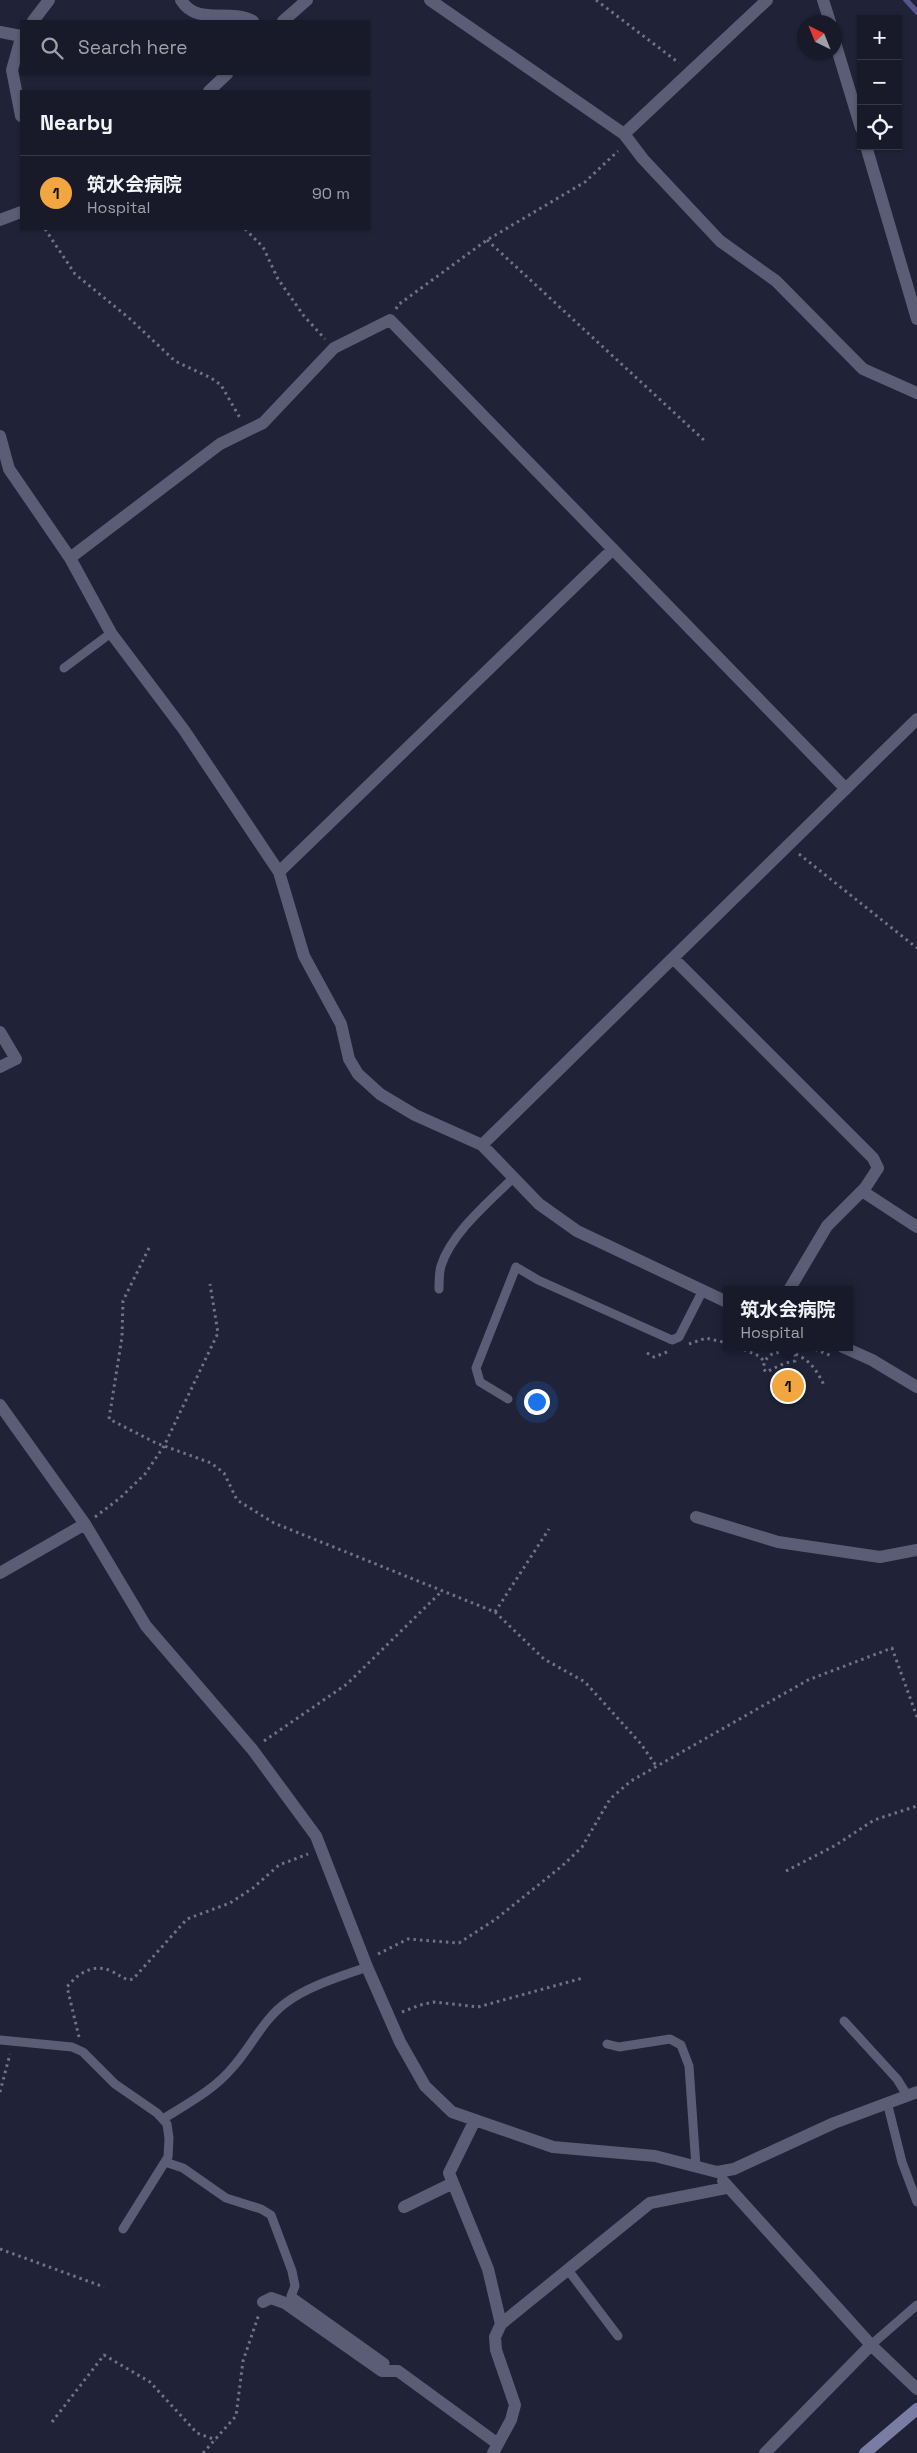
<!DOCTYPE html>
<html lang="en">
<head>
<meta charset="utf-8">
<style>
  :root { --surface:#181a29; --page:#252735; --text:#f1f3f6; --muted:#9fa1a8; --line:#363846; --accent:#f1a63f }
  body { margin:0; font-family:"Space Grotesk","Noto Sans JP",sans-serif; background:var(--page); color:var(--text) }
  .controls { position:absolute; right:15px; top:15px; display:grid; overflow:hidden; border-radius:0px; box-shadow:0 1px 4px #0004 }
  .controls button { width:45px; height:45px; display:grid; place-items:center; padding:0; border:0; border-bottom:1px solid var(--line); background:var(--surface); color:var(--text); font:25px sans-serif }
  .compass { position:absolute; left:797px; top:15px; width:45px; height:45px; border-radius:50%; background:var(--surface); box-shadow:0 1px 4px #0004; rotate:317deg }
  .you { position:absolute; left:536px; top:1401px; width:18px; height:18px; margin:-12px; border:4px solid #fff; border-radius:50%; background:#1a73e8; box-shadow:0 0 0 8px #1a73e833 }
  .badge { display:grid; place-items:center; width:32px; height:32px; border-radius:50%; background:var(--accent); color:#111; font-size:16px; font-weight:700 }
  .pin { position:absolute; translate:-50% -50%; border:2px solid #fff; box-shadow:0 1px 5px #0006 }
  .popup { position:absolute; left:723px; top:1286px; width:130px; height:65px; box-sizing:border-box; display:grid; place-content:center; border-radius:0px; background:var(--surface); filter:drop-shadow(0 1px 4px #0005); font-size:16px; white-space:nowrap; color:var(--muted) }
  .popup b { font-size:19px; color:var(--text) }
  .popup::after { content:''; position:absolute; left:50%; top:100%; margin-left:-10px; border:10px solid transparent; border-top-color:var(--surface) }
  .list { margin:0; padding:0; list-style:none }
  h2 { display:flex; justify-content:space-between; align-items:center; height:65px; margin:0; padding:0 20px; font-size:21px }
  h2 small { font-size:16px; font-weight:400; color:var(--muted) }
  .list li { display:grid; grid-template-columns:32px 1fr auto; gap:15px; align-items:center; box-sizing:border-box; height:75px; padding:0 20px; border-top:1px solid var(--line) }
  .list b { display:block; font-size:19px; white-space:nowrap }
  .list p { margin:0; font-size:16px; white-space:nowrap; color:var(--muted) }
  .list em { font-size:16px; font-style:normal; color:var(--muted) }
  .icon { flex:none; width:28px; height:28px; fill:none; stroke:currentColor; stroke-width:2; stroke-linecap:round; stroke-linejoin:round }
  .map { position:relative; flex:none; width:917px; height:2453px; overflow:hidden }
  .search { position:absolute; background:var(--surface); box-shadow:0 1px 4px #0004; left:20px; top:20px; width:350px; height:55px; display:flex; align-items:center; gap:12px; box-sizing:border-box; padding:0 18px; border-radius:0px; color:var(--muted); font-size:19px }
  .panel { position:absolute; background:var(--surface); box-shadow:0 1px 4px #0004; left:20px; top:90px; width:350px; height:140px; border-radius:0px }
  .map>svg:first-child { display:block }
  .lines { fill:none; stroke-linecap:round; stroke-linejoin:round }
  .stream { stroke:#53558c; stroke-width:5.5 }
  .path { stroke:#717385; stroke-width:3; stroke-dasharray:2.5 4; stroke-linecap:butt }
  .lane { stroke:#5a5d75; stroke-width:9 }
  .street { stroke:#5a5d75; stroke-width:12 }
  .secondary { stroke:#797ca3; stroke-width:12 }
</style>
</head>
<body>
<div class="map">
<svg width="917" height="2453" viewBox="0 0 917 2453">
  <rect width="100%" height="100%" fill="#202237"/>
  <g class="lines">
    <path class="stream" d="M906,0L917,12"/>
    <path class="path" d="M596,0L679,63
      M45,229L75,274L129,318L175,361L211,378L221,385L240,418
      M245,229L263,247L278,279L304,316L325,339
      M487,240L706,442
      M396,309L398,305L487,240L585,182L618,151
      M799,854L917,948
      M149,1248L123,1301L122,1337L109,1419L156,1443L211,1463L224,1473L237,1500L274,1523L495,1612L544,1659L585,1682L641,1744L657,1767
      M689,1344L706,1338L727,1343
      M738,1347L759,1356L764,1361
      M809,1347L832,1356
      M647,1353L654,1357L667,1352
      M795,1354V1361L785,1363L766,1372L763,1368C767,1350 778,1352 793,1353C811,1360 817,1371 825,1387
      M95,1517L120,1498L145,1474L164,1446L218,1333L210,1284
      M495,1612L549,1529
      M264,1741L347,1684L442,1591
      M786,1871L836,1845L874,1820L917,1806
      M378,1954L408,1939L459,1943L496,1919L562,1866L582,1847L610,1799L631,1781L808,1680L892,1648L917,1717
      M402,2012L420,2005L434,2002L478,2007L583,1978
      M79,2037L67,1987C78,1973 94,1963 111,1971C118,1974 122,1978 129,1980L133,1979L187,1919L230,1903L253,1888L279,1865L308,1854
      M0,2092L10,2054
      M0,2249L104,2287
      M52,2422L104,2355L150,2382L197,2433L216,2440
      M203,2453L236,2416L243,2361L259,2314"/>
    <path class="lane" d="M64,668L111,633
      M439,1289C439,1282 439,1273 441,1266C451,1233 490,1201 514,1177
      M508,1399L480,1382L476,1368L516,1267L538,1280L672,1340L679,1337L703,1290
      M844,2021L897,2079L907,2095
      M0,2040L72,2047L83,2052L115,2084L157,2113L167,2124L169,2138L168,2157L123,2229
      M607,2044L619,2047L670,2039L681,2045L689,2066L696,2167
      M887,2102L902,2162L917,2202
      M163,2119C187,2104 214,2090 233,2067C251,2047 264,2018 287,2002C311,1985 340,1977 367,1967
      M165,2162L183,2168L226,2198L261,2209L271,2215L292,2271L295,2286L291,2296L385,2363
      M568,2270L618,2336
      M871,2345L917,2305"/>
    <path class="street" d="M181,0C197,26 228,8 253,21
      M430,0L624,134L643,159L720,241L776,281L863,369L917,393
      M823,0L830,22
      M33,21L49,0
      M283,21L307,0
      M0,32L21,36
      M21,38L12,70L21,116
      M834,39L861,128
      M209,91L227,74
      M624,134L767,0
      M866,146L917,319
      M0,220L21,212
      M0,436L9,469L70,558L111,633L184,730L279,872L304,956L341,1024L349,1059L358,1074L380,1094L415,1115L482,1145L539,1204L577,1231L727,1302
      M70,558L220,444L263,423L334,348L390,320L846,789
      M279,872L613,549
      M673,958L873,1158L878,1168L865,1188L827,1226L789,1290
      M0,1032L16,1059L0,1067
      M482,1145L917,719
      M862,1191L917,1227
      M843,1347L872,1360L917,1387
      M0,1405L85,1524L146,1626L252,1749L316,1836L367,1967L400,2042L425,2086L452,2112L553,2147L655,2156L717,2172L734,2169L834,2123L917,2092
      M696,1517L778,1542L880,1557L917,1550
      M0,1573L85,1524
      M475,2120L449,2173L488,2269L501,2324
      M723,2181L871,2345L917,2389
      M404,2207L453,2183
      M263,2302L271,2298L285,2303L382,2371H398L498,2444
      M493,2453L511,2420L515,2405L496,2350L495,2337L501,2324L650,2203L726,2188
      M765,2453L871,2345"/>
    <path class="secondary" d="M865,2453L917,2409"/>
  </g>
</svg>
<div class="controls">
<button>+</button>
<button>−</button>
<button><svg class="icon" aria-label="locate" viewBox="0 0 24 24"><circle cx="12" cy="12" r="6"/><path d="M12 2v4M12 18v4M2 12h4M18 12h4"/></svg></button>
</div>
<svg class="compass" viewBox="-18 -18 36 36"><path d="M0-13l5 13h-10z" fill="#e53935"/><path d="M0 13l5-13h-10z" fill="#9fa1a8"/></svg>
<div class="you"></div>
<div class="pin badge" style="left:788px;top:1386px">1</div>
<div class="popup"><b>筑水会病院</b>Hospital</div>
<div class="search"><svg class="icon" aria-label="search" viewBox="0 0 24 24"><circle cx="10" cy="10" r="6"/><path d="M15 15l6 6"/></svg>Search here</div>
<section class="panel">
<h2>Nearby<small></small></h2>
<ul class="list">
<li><span class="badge">1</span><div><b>筑水会病院</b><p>Hospital</p></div><em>90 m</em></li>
</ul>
</section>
</div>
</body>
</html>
